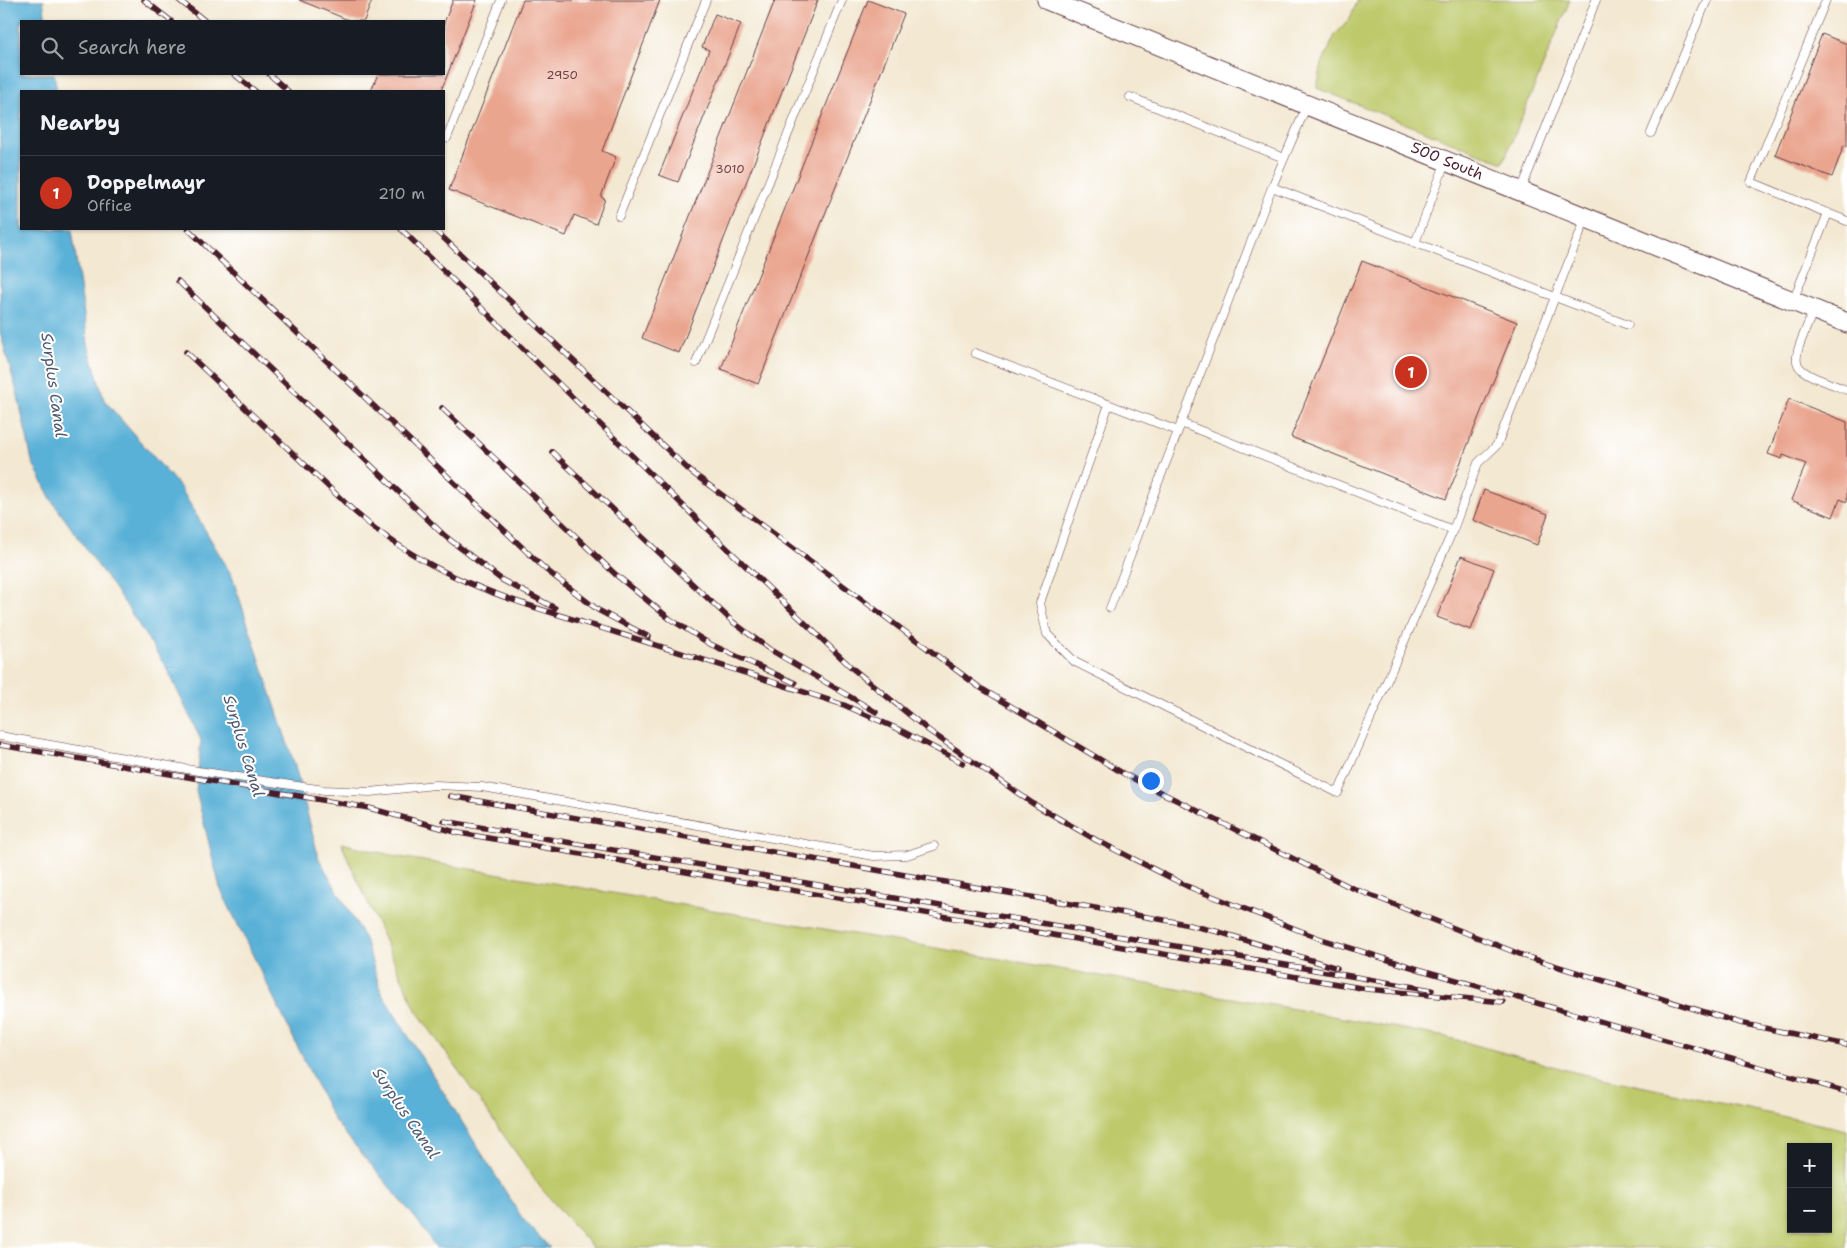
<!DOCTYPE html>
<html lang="en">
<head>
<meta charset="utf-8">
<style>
  :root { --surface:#171b24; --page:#242831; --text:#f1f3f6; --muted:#9ea1a6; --line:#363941; --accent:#c8321e }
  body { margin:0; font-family:"Shantell Sans",sans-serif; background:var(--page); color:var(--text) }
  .controls { position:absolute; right:15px; bottom:15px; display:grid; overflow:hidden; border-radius:0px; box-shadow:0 1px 4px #0004 }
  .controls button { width:45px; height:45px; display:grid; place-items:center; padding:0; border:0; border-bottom:1px solid var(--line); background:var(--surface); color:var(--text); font:25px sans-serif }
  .you { position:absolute; left:1150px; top:780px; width:18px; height:18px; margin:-12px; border:4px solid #fff; border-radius:50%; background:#1a73e8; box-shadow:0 0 0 8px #1a73e833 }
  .badge { display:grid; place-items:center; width:32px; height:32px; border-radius:50%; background:var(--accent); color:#fff; font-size:16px; font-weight:700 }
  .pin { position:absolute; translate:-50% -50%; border:2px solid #fff; box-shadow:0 1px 5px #0006 }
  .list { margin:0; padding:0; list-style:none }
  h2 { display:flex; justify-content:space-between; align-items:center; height:65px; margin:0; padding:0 20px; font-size:21px }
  h2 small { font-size:16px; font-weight:400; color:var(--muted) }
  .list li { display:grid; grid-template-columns:32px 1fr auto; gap:15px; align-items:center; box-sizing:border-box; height:75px; padding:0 20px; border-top:1px solid var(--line) }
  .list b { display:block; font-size:19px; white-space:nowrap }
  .list p { margin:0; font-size:16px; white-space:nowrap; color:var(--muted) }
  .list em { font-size:16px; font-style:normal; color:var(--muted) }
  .icon { flex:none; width:28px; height:28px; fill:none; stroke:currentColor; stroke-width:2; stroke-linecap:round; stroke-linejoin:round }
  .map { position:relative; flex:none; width:1847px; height:1248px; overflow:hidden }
  .search { position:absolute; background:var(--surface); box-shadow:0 1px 4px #0004; left:20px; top:20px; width:425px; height:55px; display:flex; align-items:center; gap:12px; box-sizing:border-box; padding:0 18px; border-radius:0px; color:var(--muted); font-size:19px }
  .panel { position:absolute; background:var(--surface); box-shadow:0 1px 4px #0004; left:20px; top:90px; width:425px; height:140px; border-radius:0px }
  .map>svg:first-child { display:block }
  .green { fill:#bdc96b; stroke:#84744b; fill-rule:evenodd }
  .water { fill:#5ab1d7; stroke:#526881 }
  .building { fill:#eaa58f }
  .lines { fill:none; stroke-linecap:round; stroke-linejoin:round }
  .service-casing { stroke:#633d44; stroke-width:9 }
  .tertiary-casing { stroke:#633d44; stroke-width:21 }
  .service { stroke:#fff; stroke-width:8 }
  .tertiary { stroke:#fff; stroke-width:19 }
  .rail-casing { stroke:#4a1f2b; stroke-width:5.5 }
  .rail { stroke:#fff; stroke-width:4; stroke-dasharray:11; stroke-linecap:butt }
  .labels { text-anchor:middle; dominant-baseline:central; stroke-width:4; stroke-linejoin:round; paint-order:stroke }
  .number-label { font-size:12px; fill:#724044 }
  .street-label { font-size:15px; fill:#4a1f2b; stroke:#fff }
  .water-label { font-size:16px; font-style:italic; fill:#505970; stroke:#fff }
</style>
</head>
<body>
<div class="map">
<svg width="1847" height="1248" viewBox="0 0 1847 1248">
  <rect width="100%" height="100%" fill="#fff"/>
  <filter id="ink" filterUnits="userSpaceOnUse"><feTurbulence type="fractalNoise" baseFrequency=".02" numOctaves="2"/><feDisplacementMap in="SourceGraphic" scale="10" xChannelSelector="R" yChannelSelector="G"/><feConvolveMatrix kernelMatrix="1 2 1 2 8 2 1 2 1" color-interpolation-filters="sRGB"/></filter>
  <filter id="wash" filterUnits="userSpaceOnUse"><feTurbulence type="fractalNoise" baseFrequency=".0096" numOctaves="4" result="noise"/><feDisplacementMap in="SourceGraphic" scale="20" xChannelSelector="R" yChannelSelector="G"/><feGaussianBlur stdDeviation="1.12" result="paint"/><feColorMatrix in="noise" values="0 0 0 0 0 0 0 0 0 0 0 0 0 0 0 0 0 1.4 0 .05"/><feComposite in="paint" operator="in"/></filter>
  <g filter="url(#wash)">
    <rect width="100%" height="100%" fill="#f3e8d1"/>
    <path class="green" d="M1358,0H1570L1503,163L1317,88L1322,64L1335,35L1349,20Z
      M341,843L400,857L1278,1006L1446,1037L1574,1072L1847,1130V1248H593L540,1187L416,1010ZM1791,1147H1828V1229H1791Z"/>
    <path class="water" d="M0,0H43L46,21H21V74H54L57,91H21V229H72L88,344L104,400L180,487L232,576L295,766L319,859L365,939L382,994L522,1218L550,1248H436L417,1220L333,1119L220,888L196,791L201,740L167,669L126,605L52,501L32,461L18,396L0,332Z"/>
    <g id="blocks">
      <path class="building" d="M299,0H372L364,21H351Z
        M453,0H477L441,91H371L378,74H444V23Z
        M523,0H660L602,151L616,157L601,197L605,199L596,224L574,215L566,236L449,190Z
        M775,0H818L679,353L642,338Z
        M868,0L904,14L758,384L721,369Z
        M715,14L741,24L678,182L659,175L709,50L702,47Z
        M1822,34L1847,44V146L1844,145L1832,177L1775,155Z
        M1362,261L1517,322L1446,499L1291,437Z
        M1789,399L1847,422V502L1840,499L1833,517L1791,500L1806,464L1783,455L1782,459L1768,454Z
        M1484,490L1548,514L1537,545L1473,520Z
        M1461,556L1494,569L1471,630L1437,617Z"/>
    </g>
  </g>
  <g filter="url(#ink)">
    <use href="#blocks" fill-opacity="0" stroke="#633d44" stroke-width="1"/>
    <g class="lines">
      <defs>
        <path id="service" d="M1826,0L1751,182L1847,221
          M1130,97L1284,158
          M1651,133L1707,0
          M447,138L501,0
          M1272,187L1555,297L1586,217
          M1521,191L1596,0
          M619,216L706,0
          M1415,243L1446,161
          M1793,301L1828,213
          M1814,309C1789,371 1784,366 1847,390
          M975,353L1178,431
          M696,363L842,0
          M1109,404L1040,603L1047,634L1075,662L1338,793L1453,530
          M1181,423L1453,530L1478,463L1497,445L1555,297L1628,325
          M1110,608L1272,187L1307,105
          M0,736L198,771L324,790L370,792L435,785L482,787L874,856L907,855L934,846"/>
        <path id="tertiary" d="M1047,0L1847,323"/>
      </defs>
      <use href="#service" class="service-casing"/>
      <use href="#tertiary" class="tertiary-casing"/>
      <use href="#service" class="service"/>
      <use href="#tertiary" class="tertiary"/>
      <defs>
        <path id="rail" d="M144,0L171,21
          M179,0L205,21
          M234,74L255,91
          M269,74L288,91
          M188,229L545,569L598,610L649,637
          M401,229L707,529L852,668L928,730L1032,803L1096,840L1189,887L1321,939L1418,969L1847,1092
          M434,229L690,471L979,687L1126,775L1350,887L1527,957L1740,1023L1847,1045
          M178,281L445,536L502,580L555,608
          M186,352L356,513C433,580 513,601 608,630C687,655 766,679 844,705L898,729L963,763
          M442,408L615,574L670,619L710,644L795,683
          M552,452L733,622L769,649L876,712
          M0,745L369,808L459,833L1367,989L1503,1002
          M450,796L1176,922L1219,932L1337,968
          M444,821L1432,990"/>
      </defs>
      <use href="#rail" class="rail-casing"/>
      <use href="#rail" class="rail"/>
    </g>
  </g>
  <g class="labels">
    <g class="number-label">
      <text x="562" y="75">2950</text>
      <text x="730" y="169">3010</text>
    </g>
    <g class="street-label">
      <text transform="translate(1447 161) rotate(22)">500 South</text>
    </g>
    <g class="water-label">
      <text transform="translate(54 385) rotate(82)">Surplus Canal</text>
      <text transform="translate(244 746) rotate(73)">Surplus Canal</text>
      <text transform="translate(406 1113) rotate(56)">Surplus Canal</text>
    </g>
  </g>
</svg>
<div class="controls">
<button>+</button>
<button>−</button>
</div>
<div class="you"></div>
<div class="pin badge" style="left:1411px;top:372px">1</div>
<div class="search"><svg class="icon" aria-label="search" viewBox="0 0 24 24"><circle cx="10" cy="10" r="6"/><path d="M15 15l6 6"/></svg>Search here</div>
<section class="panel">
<h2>Nearby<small></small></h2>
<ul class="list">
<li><span class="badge">1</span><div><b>Doppelmayr</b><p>Office</p></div><em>210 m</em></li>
</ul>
</section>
</div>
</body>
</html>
